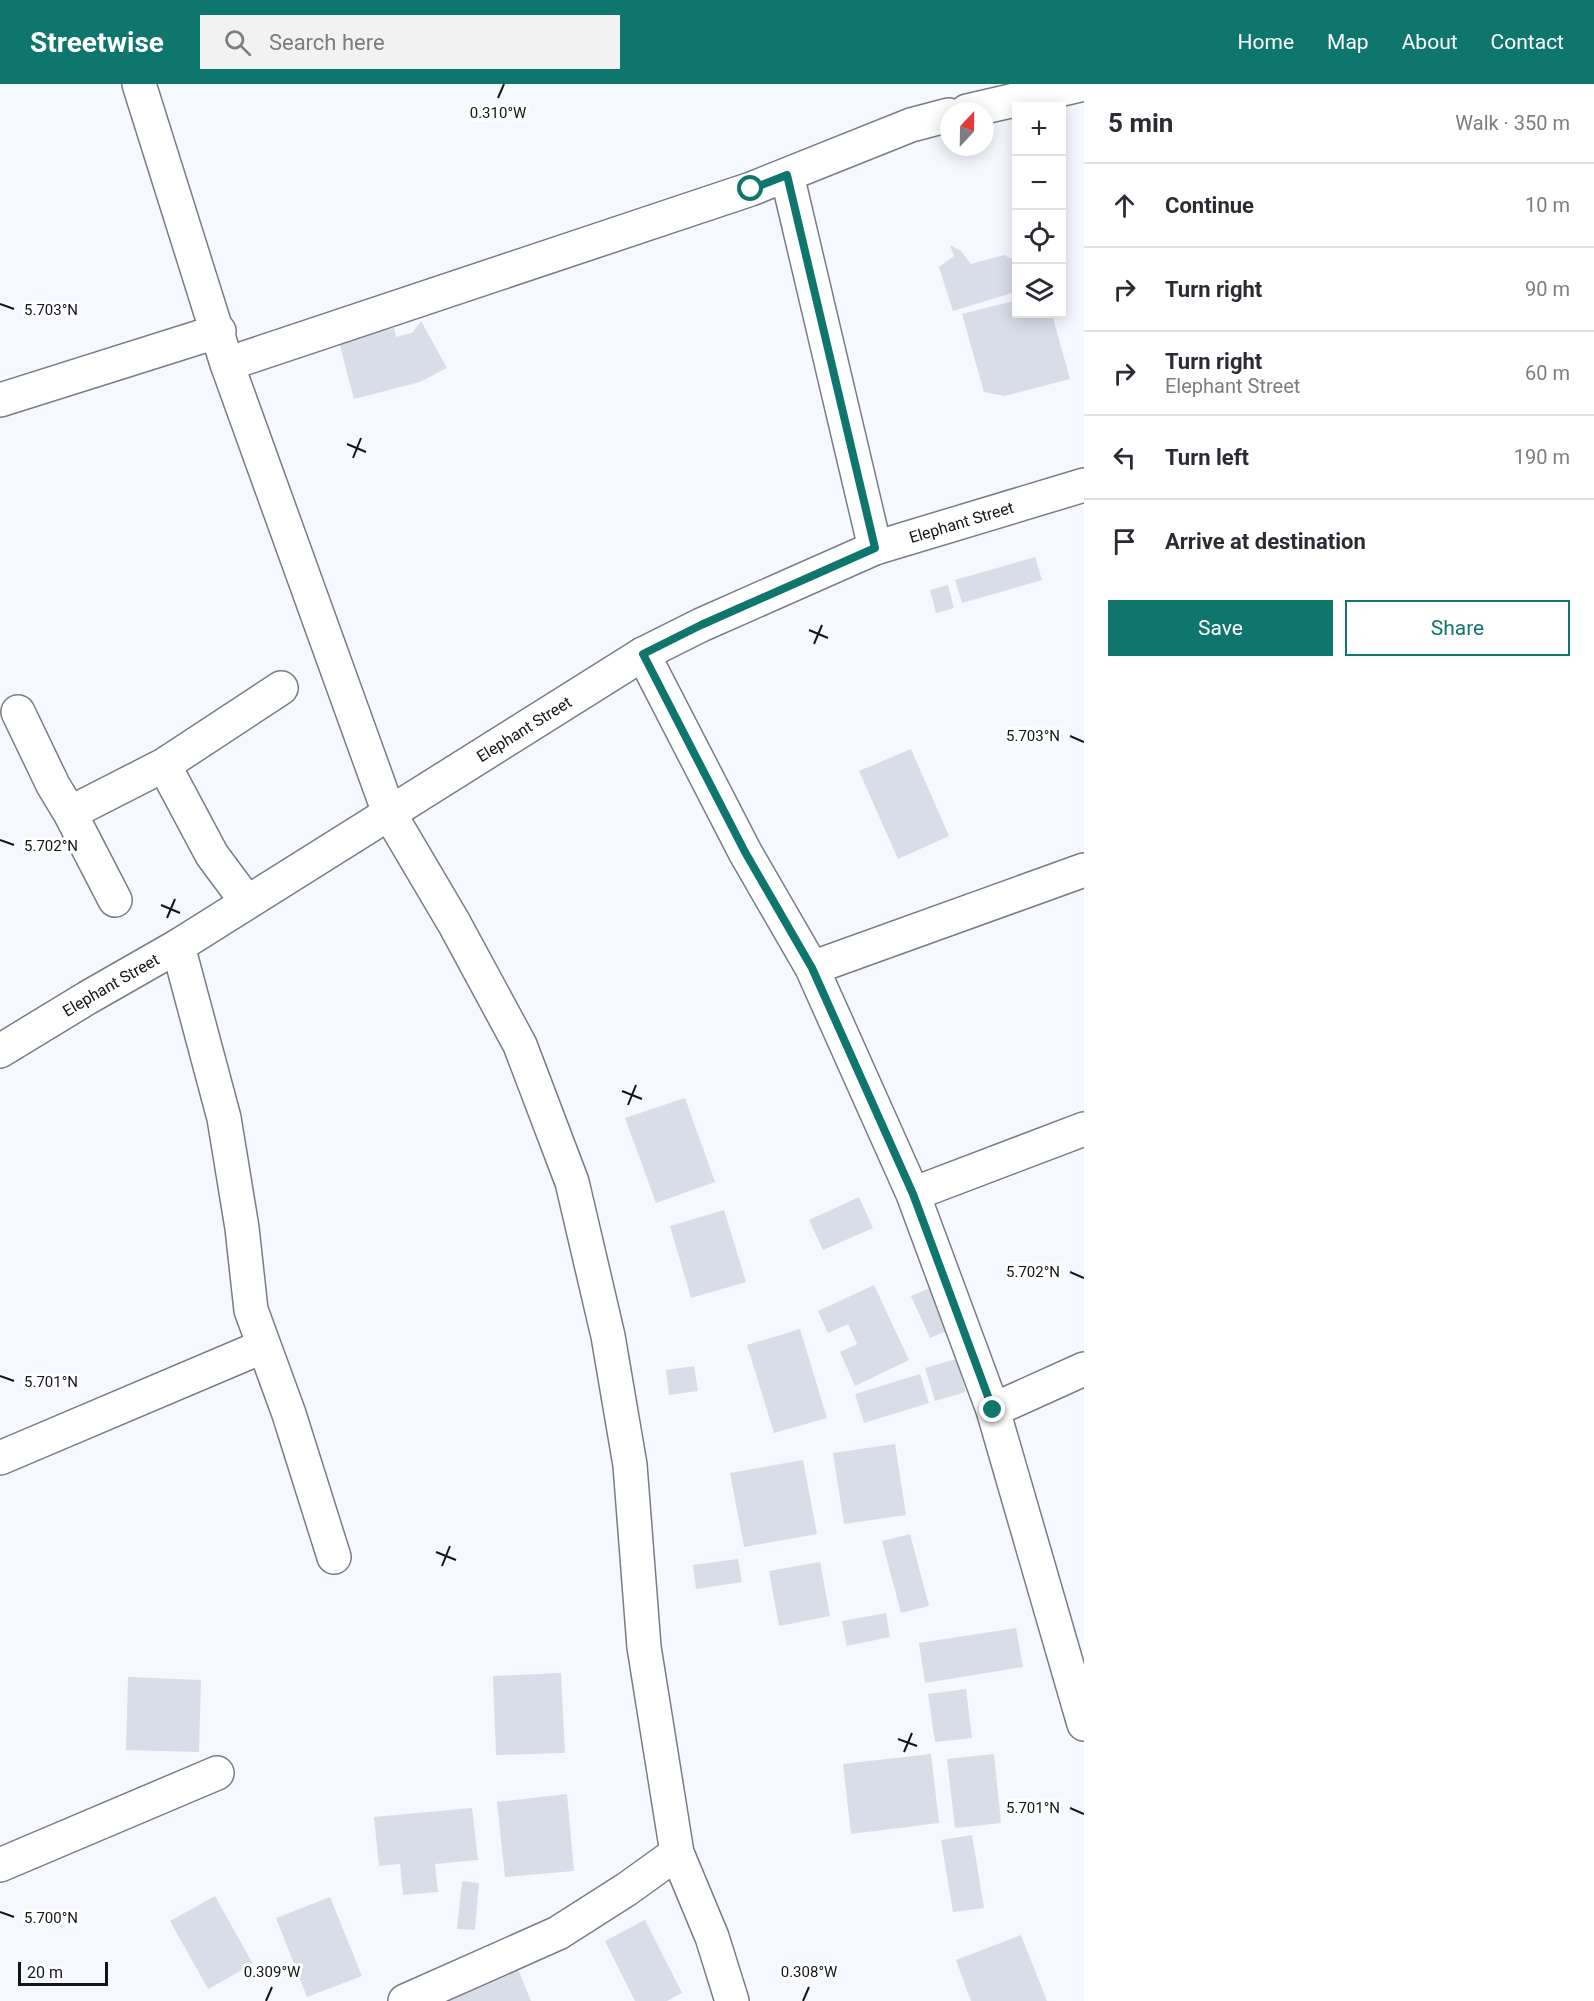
<!DOCTYPE html>
<html lang="en">
<head>
<meta charset="utf-8">
<style>
  :root { --surface:#fff; --page:#f2f2f3; --text:#2b2b33; --muted:#7c7c81; --line:#e1e1e2; --accent:#0f766e }
  body { margin:0; font-family:Roboto,sans-serif; background:var(--page); color:var(--text) }
  .controls { position:absolute; right:18px; top:18px; display:grid; overflow:hidden; border-radius:0px; box-shadow:0 3px 15px #0003 }
  .controls button { width:54px; height:54px; display:grid; place-items:center; padding:0; border:0; border-bottom:2px solid var(--line); background:var(--surface); color:var(--text); font:30px sans-serif }
  .compass { position:absolute; left:940px; top:18px; width:54px; height:54px; border-radius:50%; background:var(--surface); box-shadow:0 3px 15px #0003; rotate:22deg }
  .scale { position:absolute; left:18px; bottom:15px; width:90px; box-sizing:border-box; padding-left:6px; border:3px solid #121417; border-top:0; font-size:16px; line-height:21px; white-space:nowrap; color:#121417; -webkit-text-stroke:4px #fff; paint-order:stroke }
  .stop { position:absolute; width:18px; height:18px; margin:-14px; border:4px solid #0f766e; border-radius:50%; background:#fff }
  .stop.end { background:#0f766e; border-color:#fff; box-shadow:0 2px 6px #0008 }
  .list { margin:0; padding:0; list-style:none }
  h2 { display:flex; justify-content:space-between; align-items:center; height:78px; margin:0; padding:0 24px; font-size:26px }
  h2 small { font-size:20px; font-weight:400; color:var(--muted) }
  .list li { display:grid; grid-template-columns:39px 1fr auto; gap:18px; align-items:center; box-sizing:border-box; height:84px; padding:0 24px; border-top:2px solid var(--line) }
  .list b { display:block; font-size:22px; white-space:nowrap }
  .list p { margin:0; font-size:20px; white-space:nowrap; color:var(--muted) }
  .list em { font-size:20px; font-style:normal; color:var(--muted) }
  .actions { display:flex; gap:12px; padding:18px 24px }
  .actions a { flex:1; padding:14px 0; border:2px solid var(--accent); border-radius:0px; text-align:center; font-size:21px; color:var(--accent) }
  .actions .main { background:var(--accent); color:#fff }
  .icon { flex:none; width:33px; height:33px; fill:none; stroke:currentColor; stroke-width:2; stroke-linecap:round; stroke-linejoin:round }
  .map { position:relative; flex:none; width:1084px; height:1917px; overflow:hidden }
  header { display:flex; align-items:center; gap:36px; box-sizing:border-box; height:84px; padding:0 30px; background:var(--accent); color:#fff }
  header strong { font-size:28px }
  nav { display:flex; gap:33px; margin-inline-start:auto; font-size:21px }
  .search { width:420px; height:54px; background:var(--page); display:flex; align-items:center; gap:15px; box-sizing:border-box; padding:0 21px; border-radius:0px; color:var(--muted); font-size:22px }
  main { display:flex }
  aside { flex:1; background:var(--surface) }
  .map>svg:first-child { display:block }
  .building { fill:#d8dde8 }
  .lines { fill:none; stroke-linecap:round; stroke-linejoin:round }
  .minor-casing { stroke:#777c86; stroke-width:36 }
  .major-casing { stroke:#777c86; stroke-width:36 }
  .minor { stroke:#fff; stroke-width:33 }
  .major { stroke:#fff; stroke-width:33 }
  .route { stroke:#0f766e; stroke-width:8 }
  .ticks { fill:none; stroke:#121417; stroke-width:2 }
  .labels { text-anchor:middle; dominant-baseline:central; stroke-width:6; stroke-linejoin:round; paint-order:stroke }
  .street-label { font-size:16px; fill:#121417; stroke:#fff }
  .ticks-label { font-size:15px; text-anchor:middle; fill:#121417; stroke:#fff; stroke-width:6; stroke-linejoin:round; paint-order:stroke }
</style>
</head>
<body>
<header>
<strong>Streetwise</strong>
<div class="search"><svg class="icon" aria-label="search" viewBox="0 0 24 24"><circle cx="10" cy="10" r="6"/><path d="M15 15l6 6"/></svg>Search here</div>
<nav><a>Home</a><a>Map</a><a>About</a><a>Contact</a></nav>
</header>
<main>
<div class="map">
<svg width="1084" height="1917" viewBox="0 0 1084 1917">
  <rect width="100%" height="100%" fill="#f5f8ff"/>
  <path class="building" d="M950,161L961,167L971,180L1004,171L1017,178L1015,208L953,227L939,183L954,172Z
    M1017,216V230H1052L1070,295L1004,312L984,308L962,230Z
    M421,237L447,284L420,298L354,315L339,258L394,244L396,253L412,249Z
    M1035,473L1042,496L962,519L955,496Z
    M948,501L954,524L936,529L930,506Z
    M911,665L949,752L898,775L859,687Z
    M685,1014L715,1098L656,1119L625,1034Z
    M859,1113L873,1144L823,1166L809,1136Z
    M724,1126L746,1198L691,1214L670,1142Z
    M874,1201L909,1276L855,1302L840,1268L857,1260L848,1240L828,1249L818,1227Z
    M932,1203L951,1245L930,1254L911,1212Z
    M800,1245L827,1334L774,1349L747,1261Z
    M956,1275L966,1308L935,1317L925,1284Z
    M694,1282L698,1307L669,1311L666,1286Z
    M920,1290L929,1319L864,1339L855,1310Z
    M895,1360L906,1431L844,1440L833,1369Z
    M803,1376L817,1450L744,1463L730,1389Z
    M910,1450L929,1522L901,1529L882,1457Z
    M738,1475L742,1498L696,1505L693,1481Z
    M820,1478L830,1532L779,1542L769,1487Z
    M886,1529L890,1553L847,1562L842,1537Z
    M1016,1544L1023,1583L925,1599L919,1559Z
    M561,1589L565,1669L496,1671L493,1592Z
    M128,1593L201,1596L199,1668L126,1666Z
    M966,1605L972,1654L935,1658L928,1610Z
    M931,1670L939,1739L851,1750L843,1680Z
    M994,1670L1001,1739L955,1744L947,1675Z
    M567,1710L574,1787L505,1793L497,1718Z
    M472,1724L478,1776L435,1780L438,1808L403,1811L400,1780L379,1782L374,1733Z
    M972,1751L984,1824L953,1828L941,1756Z
    M462,1797L479,1799L475,1846L457,1845Z
    M215,1812L253,1880L208,1905L170,1837Z
    M330,1813L362,1892L307,1913L276,1834Z
    M645,1836L682,1909L667,1917H635L605,1857Z
    M1021,1851L1047,1917H971L956,1876Z
    M518,1885L531,1917H437Z"/>
  <g class="lines">
    <defs>
      <path id="minor" d="M139,0L227,280L389,729L454,839L520,961L572,1098L608,1252L630,1381L644,1563L677,1769L712,1853L732,1917
        M967,27L1084,0
        M787,91L875,464
        M227,280L751,105L911,41L949,31
        M0,316L219,247
        M643,570L745,768L812,884L913,1110L993,1326L1084,1640
        M18,628L53,701L70,729L164,681L281,604
        M164,681L212,771L247,818
        M70,729L115,816
        M178,862L224,1034L242,1144L251,1226L289,1330L334,1473
        M812,884L1084,786
        M913,1110L1084,1045
        M993,1326L1084,1285
        M0,1374L264,1262
        M0,1781L217,1689
        M405,1917L558,1849L627,1805L677,1769"/>
      <g id="major">
        <path id="s1" d="M0,967L87,914L178,862L643,570L701,541L875,464L1084,401"/>
      </g>
    </defs>
    <use href="#minor" class="minor-casing"/>
    <use href="#major" class="major-casing"/>
    <use href="#minor" class="minor"/>
    <use href="#major" class="major"/>
  </g>
  <g class="lines">
    <path class="route" d="M751,105L787,91L875,464L701,541L643,570L745,768L812,884L913,1110L993,1326"/>
  </g>
  <path class="ticks" d="M498,14L504,0M0,220L14,225M347,360L366,368M353,374L361,354M809,546L828,554M814,560L822,541M1070,652L1084,658M0,756L14,761M161,821L180,829M167,834L175,815M622,1007L642,1015M628,1021L636,1001M1070,1188L1084,1194M0,1292L14,1297M436,1468L456,1476M442,1482L450,1462M898,1655L917,1662M904,1668L912,1649M1070,1724L1084,1730M0,1828L14,1833M266,1917L272,1903M803,1917L809,1903"/>
  <g class="labels">
    <g class="street-label">
      <text stroke="none"><textPath href="#s1" startOffset="1101">Elephant Street</textPath></text>
      <text stroke="none"><textPath href="#s1" startOffset="615">Elephant Street</textPath></text>
      <text stroke="none"><textPath href="#s1" startOffset="129">Elephant Street</textPath></text>
    </g>
  </g>
  <g class="ticks-label">
    <text x="498" y="34">0.310°W</text>
    <text x="51" y="231">5.703°N</text>
    <text x="1033" y="657">5.703°N</text>
    <text x="51" y="767">5.702°N</text>
    <text x="1033" y="1193">5.702°N</text>
    <text x="51" y="1303">5.701°N</text>
    <text x="1033" y="1729">5.701°N</text>
    <text x="51" y="1839">5.700°N</text>
    <text x="272" y="1893">0.309°W</text>
    <text x="809" y="1893">0.308°W</text>
  </g>
</svg>
<div class="controls">
<button>+</button>
<button>−</button>
<button><svg class="icon" aria-label="locate" viewBox="0 0 24 24"><circle cx="12" cy="12" r="6"/><path d="M12 2v4M12 18v4M2 12h4M18 12h4"/></svg></button>
<button><svg class="icon" aria-label="layers" viewBox="0 0 24 24"><path d="M12 4l9 5-9 5-9-5zM3 14l9 5 9-5"/></svg></button>
</div>
<svg class="compass" viewBox="-18 -18 36 36"><path d="M0-13l5 13h-10z" fill="#e53935"/><path d="M0 13l5-13h-10z" fill="#7c7c81"/></svg>
<div class="scale">20 m</div>
<div class="stop" style="left:751px;top:105px"></div>
<div class="stop end" style="left:993px;top:1326px"></div>
</div>
<aside>
<h2>5 min<small>Walk · 350 m</small></h2>
<ul class="list">
<li><svg class="icon" aria-label="ahead" viewBox="0 0 24 24"><path d="M12 20V5M6 11l6-6 6 6"/></svg><div><b>Continue</b></div><em>10 m</em></li>
<li><svg class="icon" aria-label="right" viewBox="0 0 24 24"><path d="M7 20v-9h11M14 6l5 5-5 5"/></svg><div><b>Turn right</b></div><em>90 m</em></li>
<li><svg class="icon" aria-label="right" viewBox="0 0 24 24"><path d="M7 20v-9h11M14 6l5 5-5 5"/></svg><div><b>Turn right</b><p>Elephant Street</p></div><em>60 m</em></li>
<li><svg class="icon" aria-label="left" viewBox="0 0 24 24"><path d="M17 20v-9H6M10 6l-5 5 5 5"/></svg><div><b>Turn left</b></div><em>190 m</em></li>
<li><svg class="icon" aria-label="arrive" viewBox="0 0 24 24"><path d="M6 21V4h12l-3 4 3 4H6"/></svg><div><b>Arrive at destination</b></div></li>
</ul>
<div class="actions"><a class="main">Save</a><a>Share</a></div>
</aside>
</main>
</body>
</html>
